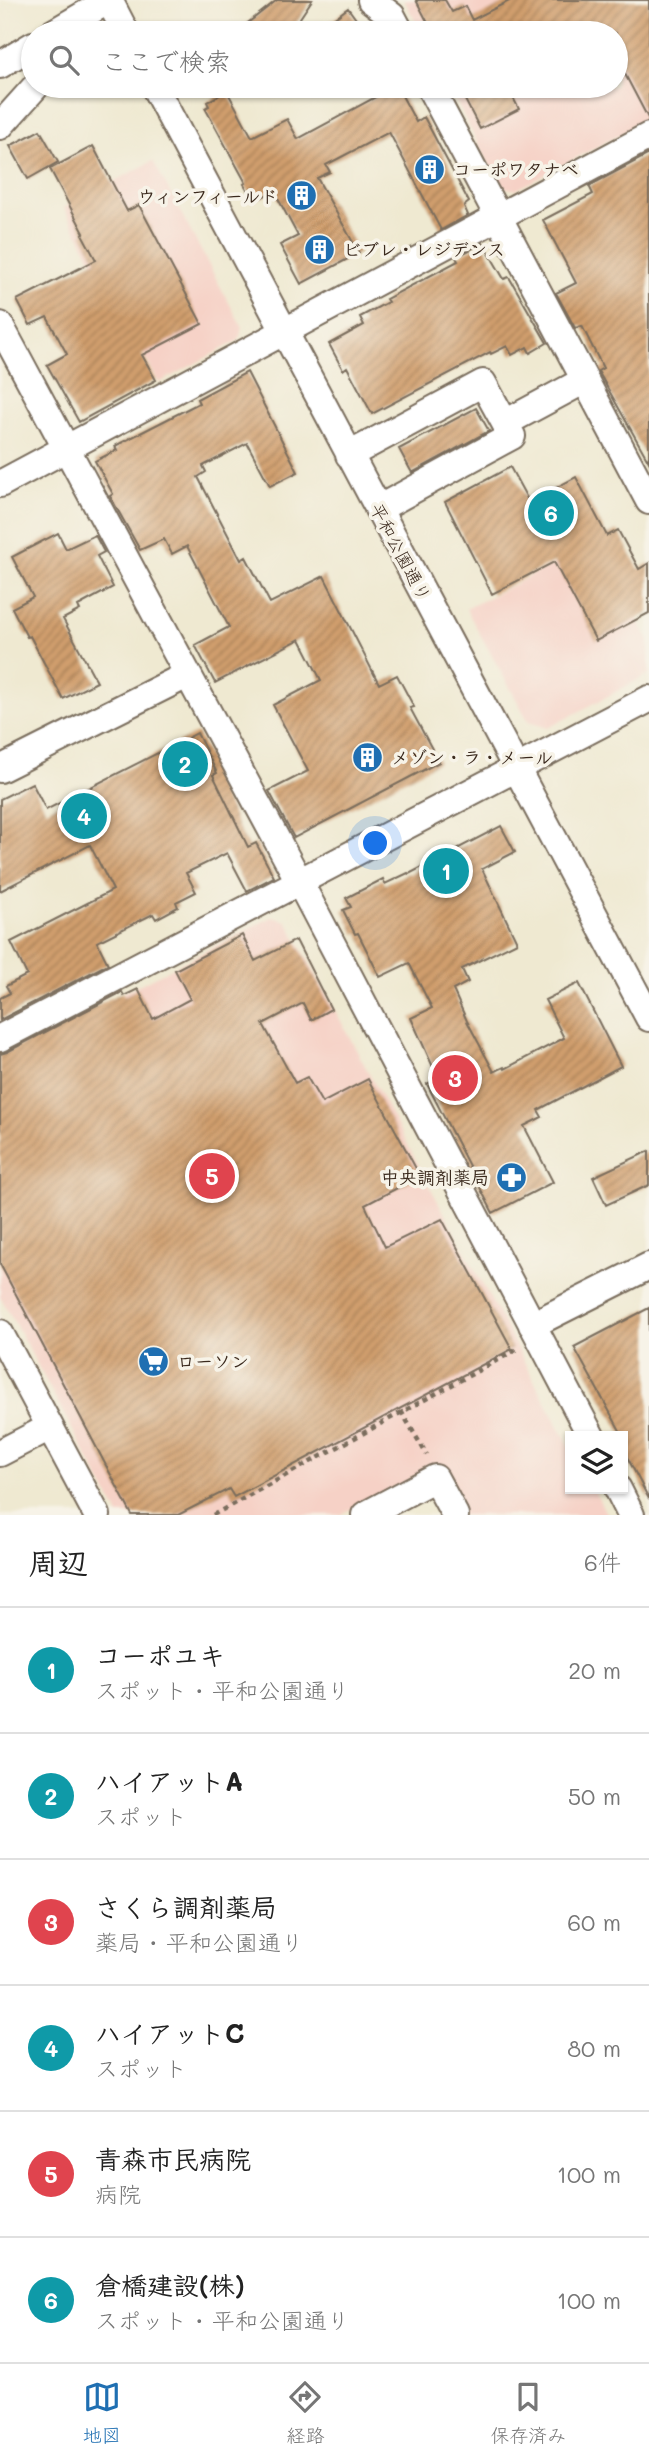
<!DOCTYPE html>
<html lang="ja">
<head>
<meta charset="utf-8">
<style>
  :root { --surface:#fff; --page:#f2f2f2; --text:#222; --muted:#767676; --line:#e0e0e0; --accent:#1f6fb2 }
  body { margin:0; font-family:Mali,"Klee One",sans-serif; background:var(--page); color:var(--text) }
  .controls { position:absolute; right:21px; bottom:21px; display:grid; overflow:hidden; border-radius:0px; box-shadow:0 2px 5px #0004 }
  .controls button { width:63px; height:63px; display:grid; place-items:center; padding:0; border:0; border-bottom:2px solid var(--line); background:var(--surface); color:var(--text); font:35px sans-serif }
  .you { position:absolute; left:376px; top:844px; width:24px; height:24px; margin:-18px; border:5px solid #fff; border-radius:50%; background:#1a73e8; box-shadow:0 0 0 10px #1a73e833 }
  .badge { display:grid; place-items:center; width:46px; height:46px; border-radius:50%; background:var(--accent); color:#fff; font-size:23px; font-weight:700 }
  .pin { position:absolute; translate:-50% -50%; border:4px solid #fff; box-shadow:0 2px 7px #0006 }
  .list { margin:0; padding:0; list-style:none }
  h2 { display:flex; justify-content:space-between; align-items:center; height:91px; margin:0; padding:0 28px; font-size:30px }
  h2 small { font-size:23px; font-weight:400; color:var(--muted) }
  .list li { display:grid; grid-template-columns:46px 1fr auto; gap:21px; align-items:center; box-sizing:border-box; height:126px; padding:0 28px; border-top:2px solid var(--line) }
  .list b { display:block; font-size:26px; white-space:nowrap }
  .list p { margin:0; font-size:23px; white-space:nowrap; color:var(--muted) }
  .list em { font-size:23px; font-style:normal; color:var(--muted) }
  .icon { flex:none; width:38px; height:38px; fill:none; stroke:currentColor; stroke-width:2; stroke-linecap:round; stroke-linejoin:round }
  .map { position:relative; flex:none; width:649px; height:1515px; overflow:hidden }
  .search { position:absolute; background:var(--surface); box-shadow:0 2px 5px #0004; left:21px; right:21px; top:21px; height:77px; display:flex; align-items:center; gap:18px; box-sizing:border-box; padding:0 24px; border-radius:38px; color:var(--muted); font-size:26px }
  .sheet { height:847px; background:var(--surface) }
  nav { display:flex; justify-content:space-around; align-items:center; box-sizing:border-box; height:98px; border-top:2px solid var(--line); background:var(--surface); font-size:19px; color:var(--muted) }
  nav a { display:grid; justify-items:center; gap:4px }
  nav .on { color:var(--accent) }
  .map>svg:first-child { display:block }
  .built { fill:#f6d1c6 }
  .building { fill:url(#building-hatch) }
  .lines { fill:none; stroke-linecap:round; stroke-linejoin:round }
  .minor-casing { stroke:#7a6d5d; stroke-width:30 }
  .path { stroke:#7a6d5d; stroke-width:4.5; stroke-dasharray:5 5; stroke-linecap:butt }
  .minor { stroke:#fff; stroke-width:26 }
  .labels { text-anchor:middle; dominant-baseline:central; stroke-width:7; stroke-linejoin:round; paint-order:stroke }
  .poi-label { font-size:18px; font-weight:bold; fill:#3b2a1e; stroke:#f7f3e8; text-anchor:start }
  .street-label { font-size:18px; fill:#3b2a1e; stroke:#f7f3e8 }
</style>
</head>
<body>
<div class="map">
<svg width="649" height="1515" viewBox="0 0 649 1515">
  <defs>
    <pattern id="building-hatch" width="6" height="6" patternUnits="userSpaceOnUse" patternTransform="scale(1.75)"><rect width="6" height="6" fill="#d09e6d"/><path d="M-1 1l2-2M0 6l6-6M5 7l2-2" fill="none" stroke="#aa8159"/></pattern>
  </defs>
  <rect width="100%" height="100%" fill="#f7f3e8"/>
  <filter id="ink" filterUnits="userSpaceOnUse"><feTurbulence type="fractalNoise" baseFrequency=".0143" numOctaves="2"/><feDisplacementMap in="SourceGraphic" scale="14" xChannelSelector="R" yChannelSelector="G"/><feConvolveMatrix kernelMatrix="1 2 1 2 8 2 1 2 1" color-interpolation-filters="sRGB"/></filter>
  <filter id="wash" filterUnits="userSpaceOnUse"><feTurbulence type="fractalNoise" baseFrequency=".00686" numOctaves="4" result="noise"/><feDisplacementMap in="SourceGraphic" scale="28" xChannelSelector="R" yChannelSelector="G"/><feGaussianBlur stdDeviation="1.57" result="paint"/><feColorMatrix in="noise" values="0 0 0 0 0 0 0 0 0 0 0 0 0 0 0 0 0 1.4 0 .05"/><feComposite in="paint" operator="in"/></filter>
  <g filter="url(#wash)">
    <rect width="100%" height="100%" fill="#efe9d1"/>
    <path class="built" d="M404,0H649V119L516,190L500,186L448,86H616V33H422Z
      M153,161L242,327L239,340L159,383L64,208Z
      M596,542L649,641V674L548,728L529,722L466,609Z
      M272,917L287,921L570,1447V1489H593L607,1515H461L431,1469L340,1515H119L0,1296V1056Z"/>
    <g id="blocks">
      <path class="building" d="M277,0H312L290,33H235Z
        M416,0H445L452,12L465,6L472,20L511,0H649V120L616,57V33H417L416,29L428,23Z
        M348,8L366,33H315Z
        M462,86H507L519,109L480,129L463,96L467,94Z
        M394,87L397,92L399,90L416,122L424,117L469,202L464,206L468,215L441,230L389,132L326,165L330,172L317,178L359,253L301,284L280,245L298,236L274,191L254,201L244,184L246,183L205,108L209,106L207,102L227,91L252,137L287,119L298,139Z
        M40,130L58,162L28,179L10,146Z
        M93,146L127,211L139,205L202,324L142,355L156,380L79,422L47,365L67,354L47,317L30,325L17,300L96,260L82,234L84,233L50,169Z
        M649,154V462L598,371L603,368L582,326L575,328L556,293L576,283L543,220L593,194L589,186Z
        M483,243L504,279L509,277L547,343L530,353L527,347L512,355L507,346L491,354L490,352L372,414L347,367L343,370L329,344L364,325L360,317L388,302L386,299L458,261L456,257Z
        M247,372L298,472L270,486L247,443L203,466L206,472L198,477L241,560L246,557L270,603L324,576L379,684L397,675L414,707L410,708L439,762L294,838L269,791L308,771L273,705L321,680L300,639L215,683L195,645L229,627L187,546L172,554L164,539L140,550L110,496L113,494L95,461L117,450L115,446L199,403L197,399Z
        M476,408L489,431L412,473L399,449Z
        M510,467L529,502L576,477L607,536L618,530L639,569L649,563V613L596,641L554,562L492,594L445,502Z
        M58,533L66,549L95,535L104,552L97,556L113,587L78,606L80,610L63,619L97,682L63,699L30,636L27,637L12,608L33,597L12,557Z
        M197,733L217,773L213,775L248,847L256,843L274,877L247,891L227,853L186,873L196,892L176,902L178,907L156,919L153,914L97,942L108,964L0,1020V998L10,993L6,986L27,975L11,942L113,890L90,845L0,891V799L32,783L46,810Z
        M501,826L515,852L482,869L517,942L462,969L468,982L453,990L467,1021L494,1072L504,1067L505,1069L564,1038L545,1000L579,983L621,1066L538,1110L542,1117L524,1126L553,1182L493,1213L427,1084L438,1078L411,1018L432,1008L409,963L380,977L358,933L355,934L343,910L351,907L346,898L383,879L385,884L408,873L409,874Z
        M242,935L255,961L296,940L331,1009L311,1020L303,1003L263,1024L295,1083L307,1077L322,1103L368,1079L420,1176L365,1205L385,1247L442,1219L512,1349L234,1497L229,1489L178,1515H132L0,1264V1054L7,1052L122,992L124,996L138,989L153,1019L190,999L175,970Z
        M649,1151V1185L606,1205L593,1177Z
        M649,1308V1499L623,1449V1436L574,1347Z"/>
    </g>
  </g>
  <g filter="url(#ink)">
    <use href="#blocks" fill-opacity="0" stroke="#7a6d5d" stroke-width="2"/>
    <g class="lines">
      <defs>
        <path id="minor" d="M109,0L126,33
          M371,0L392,16L401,33
          M53,33L109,0
          M0,65L33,45
          M154,86L649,1018
          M429,86L649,501
          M0,126L36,86
          M0,325L300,883L591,1436
          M505,423L585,380
          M349,455L483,383L512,436L378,509
          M0,484L649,136
          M0,769L187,675
          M0,1038L649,699
          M532,1325L649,1266
          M0,1333L97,1515
          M0,1453L50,1427
          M618,1489L631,1515
          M365,1515L435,1478L455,1515"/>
      </defs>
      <use href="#minor" class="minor-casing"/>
      <path class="path" d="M401,1411L427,1455
        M213,1515L516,1350"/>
      <use href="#minor" class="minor"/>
    </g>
  </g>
  <defs>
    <symbol id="building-disc" viewBox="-11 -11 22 22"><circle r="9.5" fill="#1f6fb2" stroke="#f7f3e8"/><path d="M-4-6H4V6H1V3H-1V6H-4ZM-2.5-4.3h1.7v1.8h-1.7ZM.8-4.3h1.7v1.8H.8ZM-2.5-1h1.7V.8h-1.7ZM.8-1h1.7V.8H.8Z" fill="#fff"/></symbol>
    <symbol id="pharmacy-disc" viewBox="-11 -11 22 22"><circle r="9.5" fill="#1f6fb2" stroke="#f7f3e8"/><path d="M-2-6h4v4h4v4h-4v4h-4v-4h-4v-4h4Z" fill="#fff"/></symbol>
    <symbol id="supermarket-disc" viewBox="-11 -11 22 22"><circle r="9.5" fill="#1f6fb2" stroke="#f7f3e8"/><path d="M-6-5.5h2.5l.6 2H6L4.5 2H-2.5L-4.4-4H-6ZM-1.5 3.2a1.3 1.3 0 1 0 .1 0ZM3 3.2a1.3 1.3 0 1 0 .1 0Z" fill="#fff"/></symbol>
  </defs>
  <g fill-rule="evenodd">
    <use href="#building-disc" x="412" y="152" width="35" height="35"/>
    <use href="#building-disc" x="284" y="178" width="35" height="35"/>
    <use href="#building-disc" x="302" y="232" width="35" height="35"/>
    <use href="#building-disc" x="350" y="740" width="35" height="35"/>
    <use href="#pharmacy-disc" x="494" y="1160" width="35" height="35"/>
    <use href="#supermarket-disc" x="136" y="1344" width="35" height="35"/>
  </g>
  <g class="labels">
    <g class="poi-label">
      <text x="453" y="169">コーポワタナベ</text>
      <text x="278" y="196" text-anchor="end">ウィンフィールド</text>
      <text x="343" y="249">ビブレ・レジデンス</text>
      <text x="391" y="757">メゾン・ラ・メール</text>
      <text x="489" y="1177" text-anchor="end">中央調剤薬局</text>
      <text x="177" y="1361">ローソン</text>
    </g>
    <g class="street-label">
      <text transform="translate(401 552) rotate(62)">平和公園通り</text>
    </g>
  </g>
</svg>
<div class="controls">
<button><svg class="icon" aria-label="layers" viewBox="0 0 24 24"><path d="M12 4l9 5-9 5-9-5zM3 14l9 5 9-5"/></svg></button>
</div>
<div class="you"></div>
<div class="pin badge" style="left:446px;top:871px;background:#0f9aa8">1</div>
<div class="pin badge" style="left:185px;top:764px;background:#0f9aa8">2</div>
<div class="pin badge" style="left:455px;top:1078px;background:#e0444e">3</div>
<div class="pin badge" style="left:84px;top:816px;background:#0f9aa8">4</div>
<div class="pin badge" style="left:212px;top:1176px;background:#e0444e">5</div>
<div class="pin badge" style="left:551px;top:513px;background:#0f9aa8">6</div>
<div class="search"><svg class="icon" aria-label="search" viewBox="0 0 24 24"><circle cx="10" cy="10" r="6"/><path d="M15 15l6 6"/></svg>ここで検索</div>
</div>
<section class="sheet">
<h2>周辺<small>6件</small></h2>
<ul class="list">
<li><span class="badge" style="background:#0f9aa8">1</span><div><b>コーポユキ</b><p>スポット · 平和公園通り</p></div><em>20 m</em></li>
<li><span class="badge" style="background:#0f9aa8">2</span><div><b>ハイアットA</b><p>スポット</p></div><em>50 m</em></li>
<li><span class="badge" style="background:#e0444e">3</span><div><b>さくら調剤薬局</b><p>薬局 · 平和公園通り</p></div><em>60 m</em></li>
<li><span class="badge" style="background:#0f9aa8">4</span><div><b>ハイアットC</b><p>スポット</p></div><em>80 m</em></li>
<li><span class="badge" style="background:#e0444e">5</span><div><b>青森市民病院</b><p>病院</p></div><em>100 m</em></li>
<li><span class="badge" style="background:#0f9aa8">6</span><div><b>倉橋建設(株)</b><p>スポット · 平和公園通り</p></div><em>100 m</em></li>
</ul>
</section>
<nav>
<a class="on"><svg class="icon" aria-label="map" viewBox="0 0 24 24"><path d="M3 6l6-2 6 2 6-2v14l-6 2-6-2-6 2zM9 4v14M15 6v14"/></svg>地図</a>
<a><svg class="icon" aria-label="directions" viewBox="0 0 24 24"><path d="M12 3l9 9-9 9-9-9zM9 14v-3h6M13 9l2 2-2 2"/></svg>経路</a>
<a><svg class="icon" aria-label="saved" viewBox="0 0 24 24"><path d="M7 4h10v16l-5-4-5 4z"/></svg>保存済み</a>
</nav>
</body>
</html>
